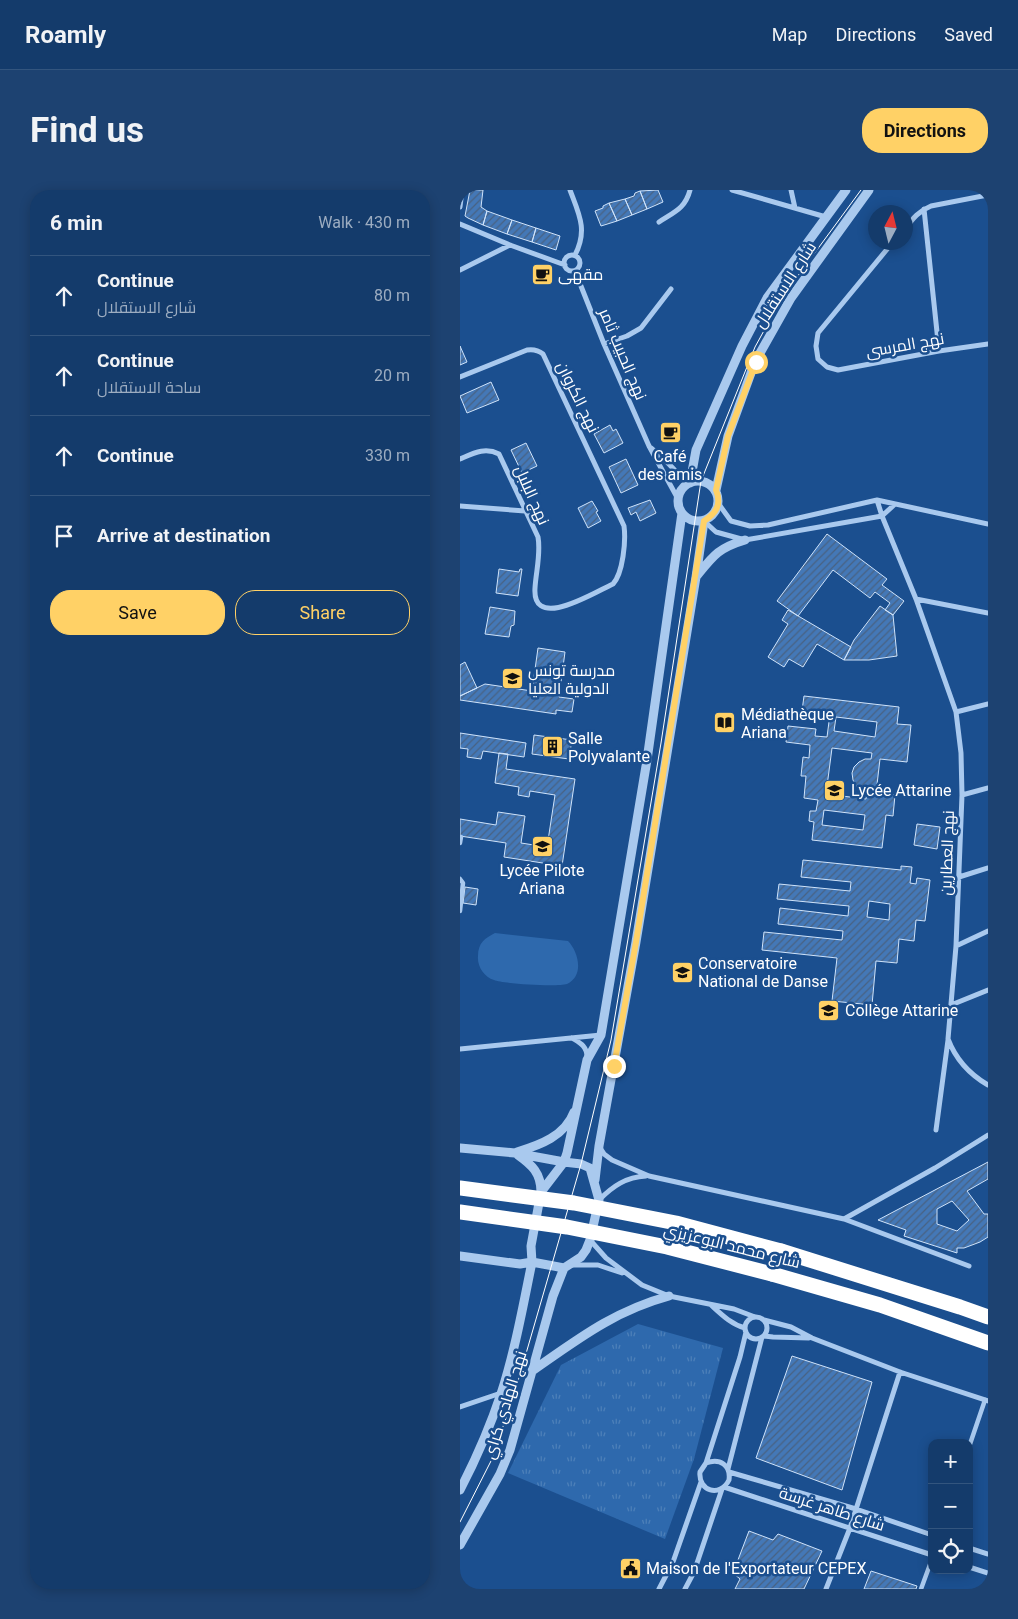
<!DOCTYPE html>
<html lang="en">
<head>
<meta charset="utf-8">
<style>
  :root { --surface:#143b6b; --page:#1d4271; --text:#f1f3f6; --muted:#9dadc1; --line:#33557e; --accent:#ffd166 }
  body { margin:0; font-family:Roboto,Cairo,sans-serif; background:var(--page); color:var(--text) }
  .controls { position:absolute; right:15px; bottom:15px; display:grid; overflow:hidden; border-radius:10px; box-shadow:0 2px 12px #0003 }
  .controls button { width:45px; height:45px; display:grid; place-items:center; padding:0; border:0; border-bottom:1px solid var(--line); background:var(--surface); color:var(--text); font:25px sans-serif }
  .compass { position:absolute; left:408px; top:15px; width:45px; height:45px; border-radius:50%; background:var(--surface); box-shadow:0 2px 12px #0003; rotate:7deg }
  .stop { position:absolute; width:15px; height:15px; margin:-11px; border:4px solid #ffd166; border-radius:50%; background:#fff }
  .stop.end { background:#ffd166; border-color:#fff; box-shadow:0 1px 5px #0008 }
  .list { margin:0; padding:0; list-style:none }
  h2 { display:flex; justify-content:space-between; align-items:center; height:65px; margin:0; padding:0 20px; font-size:21px }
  h2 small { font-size:16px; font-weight:400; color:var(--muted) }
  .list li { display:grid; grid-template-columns:32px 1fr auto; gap:15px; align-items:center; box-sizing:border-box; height:80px; padding:0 20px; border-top:1px solid var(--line) }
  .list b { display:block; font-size:19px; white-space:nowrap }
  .list p { margin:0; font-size:16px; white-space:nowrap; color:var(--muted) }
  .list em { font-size:16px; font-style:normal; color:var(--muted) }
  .actions { display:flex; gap:10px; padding:15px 20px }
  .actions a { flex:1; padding:11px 0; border:1px solid var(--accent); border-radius:20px; text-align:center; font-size:18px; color:var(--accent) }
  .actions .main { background:var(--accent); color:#111 }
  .icon { flex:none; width:28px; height:28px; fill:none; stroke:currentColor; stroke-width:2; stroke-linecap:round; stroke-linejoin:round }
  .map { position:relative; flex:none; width:528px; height:1399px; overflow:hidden; border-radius:20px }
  header { display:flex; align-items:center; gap:30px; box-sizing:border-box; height:70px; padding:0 25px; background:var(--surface); border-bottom:1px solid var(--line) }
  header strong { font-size:24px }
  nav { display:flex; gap:28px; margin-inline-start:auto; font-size:18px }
  .intro { display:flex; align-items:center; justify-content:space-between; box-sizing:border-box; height:120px; padding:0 30px }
  h1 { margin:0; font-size:35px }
  .button { padding:12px 22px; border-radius:20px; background:var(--accent); color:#111; font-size:18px; font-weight:700 }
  main { display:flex; gap:30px; padding:0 30px }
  aside { flex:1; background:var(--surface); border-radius:20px; box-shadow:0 2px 12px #0003 }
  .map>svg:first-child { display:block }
  .grass { fill:url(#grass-tufts) }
  .pitch { fill:#2e69ad }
  .building { fill:url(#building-hatch); stroke:#cfe3fa; fill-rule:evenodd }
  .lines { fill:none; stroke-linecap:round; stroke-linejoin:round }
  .pedestrian { stroke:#a9c9ee; stroke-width:4.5 }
  .minor { stroke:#a9c9ee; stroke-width:5 }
  .tertiary { stroke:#a9c9ee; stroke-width:9 }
  .motorway { stroke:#fff; stroke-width:15 }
  .tram { stroke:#fff; stroke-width:1 }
  .motorway-bridge { stroke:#fff; stroke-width:15 }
  .route { stroke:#ffd166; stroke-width:6 }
  .labels { text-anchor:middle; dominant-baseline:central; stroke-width:5; stroke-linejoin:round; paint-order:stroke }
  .poi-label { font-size:16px; fill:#fff; stroke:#1b4f8f; text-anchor:start }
  .street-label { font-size:16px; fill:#fff; stroke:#1b4f8f }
</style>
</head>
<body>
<header>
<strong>Roamly</strong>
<nav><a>Map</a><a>Directions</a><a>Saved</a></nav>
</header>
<div class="intro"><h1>Find us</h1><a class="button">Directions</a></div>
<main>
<aside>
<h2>6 min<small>Walk · 430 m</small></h2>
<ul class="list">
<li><svg class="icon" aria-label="ahead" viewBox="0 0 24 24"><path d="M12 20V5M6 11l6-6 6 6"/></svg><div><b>Continue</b><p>شارع الاستقلال</p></div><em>80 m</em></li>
<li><svg class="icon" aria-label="ahead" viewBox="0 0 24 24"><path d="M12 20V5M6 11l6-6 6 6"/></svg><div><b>Continue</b><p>ساحة الاستقلال</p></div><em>20 m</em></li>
<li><svg class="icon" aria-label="ahead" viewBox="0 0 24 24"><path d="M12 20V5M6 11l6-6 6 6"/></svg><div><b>Continue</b></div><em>330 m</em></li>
<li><svg class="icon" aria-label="arrive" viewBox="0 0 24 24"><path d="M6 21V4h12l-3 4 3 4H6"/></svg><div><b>Arrive at destination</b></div></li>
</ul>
<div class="actions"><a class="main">Save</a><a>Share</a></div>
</aside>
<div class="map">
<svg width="528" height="1399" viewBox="0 0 528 1399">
  <defs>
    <pattern id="grass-tufts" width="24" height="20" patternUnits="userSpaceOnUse" patternTransform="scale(1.25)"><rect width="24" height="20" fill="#2e69ad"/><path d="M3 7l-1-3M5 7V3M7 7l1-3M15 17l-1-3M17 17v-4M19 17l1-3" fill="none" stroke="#4d80b9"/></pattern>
    <pattern id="building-hatch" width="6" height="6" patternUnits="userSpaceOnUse" patternTransform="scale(1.25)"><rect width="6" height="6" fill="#4478b7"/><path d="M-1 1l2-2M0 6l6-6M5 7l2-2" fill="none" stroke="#486282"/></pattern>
  </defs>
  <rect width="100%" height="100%" fill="#1b4f8f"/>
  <path class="grass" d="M178,1134L263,1158L234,1269L205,1349L48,1283L101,1175Z"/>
  <path class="pitch" d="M35,743L108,751C118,761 125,786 107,794C97,797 44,794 34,790C24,787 17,776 18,766C18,753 25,748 35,743Z"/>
  <path class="building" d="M10,0H23L21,17L27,21L23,35L8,28L5,26Z
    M198,0L203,12L187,19L180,1Z
    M180,1L187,19L172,25L165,9L174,6L175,3Z
    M165,9L172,25L157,31L149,13Z
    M149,13L157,31L141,36L135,21L143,18V16Z
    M27,21L52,30L47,44L23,35Z
    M52,30L76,38L72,52L47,44Z
    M76,38L100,46L96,60L72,52Z
    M0,156L7,172L0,175Z
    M31,192L39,210L7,223L0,206Z
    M150,235L153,241L156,239L163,253L144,263L134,244Z
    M66,253L77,276L62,283L51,260Z
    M166,269L178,295L161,303L149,277Z
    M190,310L196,323L180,331L176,322L171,325L168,318Z
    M132,311L138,321L136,322L141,331L128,338L118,318Z
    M367,344L427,389L422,395L444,411L433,425L425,420L430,413L415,402L410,408L373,380L338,426L317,411Z
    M39,379L59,382L60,379H62L58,406L36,403Z
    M420,416L433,425L437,466L409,470H384L394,450Z
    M30,417L55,421L54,435L51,436L49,447L25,444Z
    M328,420L391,457L384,470L357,454L343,477L329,469L324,477L308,467L328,434L322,430Z
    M78,458L105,462L99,507L114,509L112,522L96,520V524L0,510V506L25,494L72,501Z
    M5,472L17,498L0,506V475Z
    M344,506L439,517L437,534L451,535L447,572L420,569L416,603L435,605L433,626L426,625L422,658L352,650L354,632L349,631L350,621H356L358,610L344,608L346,586H341L343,567L349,568L350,555L326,552L328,536L356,539L355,546L367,547L370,524L342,521ZM376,527L417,532L415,547L374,541ZM372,558L412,563L411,569H405L399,572L394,577L392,583L393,590L396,596L401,600L407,602L406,609L366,604ZM364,620L405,625L403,640L362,635Z
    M0,543L66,553L64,567L23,561L21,569L7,567L8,559L0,558Z
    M74,545L112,550L109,569L72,564Z
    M39,563L48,564L46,579L115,589L102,676L44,667L46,653L0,646V629L36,635L38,622L65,626L61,653L87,657L95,605L70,601L69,607L58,605L59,597L35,593Z
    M457,634L480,637L477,659L454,655Z
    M343,670L441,680V676L452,677L450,693L456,694L457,688L470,690L465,731L456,730L454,751L439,749L437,773L416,771L412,815L372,811L377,768L302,760L304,742L382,750L383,741L318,734L320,718L388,726L389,716L317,709L319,694L390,701L391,692L341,687ZM409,711L430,714L429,730L407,727Z
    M5,697L18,699L16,715L3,713Z
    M528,972V989L507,1001L524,1024H528V1047L520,1052L504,1058H497V1063L444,1046L446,1040L418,1030ZM492,1011L509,1030L497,1041L477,1034V1019Z
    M332,1166L412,1192L382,1300L296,1268Z
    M289,1341L313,1350L318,1344L362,1361L344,1399H275L280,1389L273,1383Z
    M411,1381L457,1396L456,1399H404Z"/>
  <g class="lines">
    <path class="pedestrian" d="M0,653L1,647
      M0,689L3,693L0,721
      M509,1257L525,1210
      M461,1399L472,1369"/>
    <path class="minor" d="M110,0C119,24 128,40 115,65
      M272,0L366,27
      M331,0L335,18
      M0,17L2,0
      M464,19L479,161
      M199,32C214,22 225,19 230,0
      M0,34L50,55L105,75
      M446,38C453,28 459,21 471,16L528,5
      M433,52L358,143L356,156L358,169L367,177L378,180L479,161L528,154
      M104 73a8 8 0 1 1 16 0a8 8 0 1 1-16 0Z
      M0,80L50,55
      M115,81L144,154L189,256L218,309
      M144,154L167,146L181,138L211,99
      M0,187L67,160C73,159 78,160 83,164L164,336C166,351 163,383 153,394C135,402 72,442 75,398C76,381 81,364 78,347L39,264C25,257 14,263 0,269
      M191,258L206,271L228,294
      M417,310L422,326L456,409L496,522L501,563L502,605L496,756L488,849C496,870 509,884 528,895
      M258,313L271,331L290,336L308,335L417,310L528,334
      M0,316L65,321
      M244,331L256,342L285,350L422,326L434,315
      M456,409L528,423
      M496,522L528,514
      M502,605L528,598
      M499,687L528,678
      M496,756L528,741
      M491,815L528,800
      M112,848C120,853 127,856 127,867
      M0,859L141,845
      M476,940L488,850
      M140,958L144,964L152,970L189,986L384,1029L475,978L528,945
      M139,1010C153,996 166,987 186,986
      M384,1029L509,1076
      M130,1050L146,1068L182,1095L209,1106L274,1119L295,1127
      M112,1075H138L162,1083
      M251,1115C262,1125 271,1134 285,1138
      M285 1138a11 11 0 1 1 22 0a11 11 0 1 1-22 0Z
      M304,1130L331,1137L352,1148L440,1182L528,1211
      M304,1146L313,1147L349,1148
      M0,1217L41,1203
      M246,1273C260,1268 271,1275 269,1290C260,1308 238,1301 240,1282L246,1273L280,1167L286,1142
      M268,1279L302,1147
      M269,1282L396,1319L472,1345
      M264,1297L472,1365
      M509,1358L528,1364
      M509,1377L528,1383
      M199,1399L213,1372L241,1292
      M225,1399L234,1382L262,1299
      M366,1399L390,1338L440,1182"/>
    <path class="tertiary" d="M218 311a20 20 0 1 1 40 0a20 20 0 1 1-40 0Z
      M230,293L236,260L282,156L307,108L386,0
      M256,300L268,246L295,172L331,108L409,0
      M236,387C253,366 258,358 285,350
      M0,958L55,963L104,972L107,963L127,870L141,845L187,570L222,323
      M57,962C80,955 105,946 114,922
      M58,965C72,975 81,983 81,1002
      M104,972L121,974L130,978L139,1010L130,1050L126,1060L121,1067L104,1078L72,1072L71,1056L81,1002Z
      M135,990L139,956L176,752L236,387L244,331
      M0,1066L60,1074L72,1072C63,1116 55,1161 41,1204C30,1237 16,1269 0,1300
      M72,1181C118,1149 154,1121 209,1106
      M0,1355L40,1284L50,1260L93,1106L104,1078"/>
    <path class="motorway" d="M321,1061L500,1117L528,1127
      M312,1084L420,1115L528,1153"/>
    <path class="tram" d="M0,1332L31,1271L54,1205L121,974L151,850L201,553L241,291L295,157L323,106L401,0"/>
    <path class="motorway-bridge" d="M0,998L114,1013L216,1033L321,1061
      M0,1022L107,1037L207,1057L312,1084"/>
  </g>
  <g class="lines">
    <path class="route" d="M154,876L176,752L244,331C256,323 262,315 256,300L268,246L296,172"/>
  </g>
  <defs>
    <symbol id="cafe-square" viewBox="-11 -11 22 22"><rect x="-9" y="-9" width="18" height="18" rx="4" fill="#ffd166" stroke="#1b4f8f"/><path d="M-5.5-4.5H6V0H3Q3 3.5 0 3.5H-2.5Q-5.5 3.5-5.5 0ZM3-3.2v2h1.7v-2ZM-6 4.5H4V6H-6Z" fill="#111"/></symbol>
    <symbol id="school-square" viewBox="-11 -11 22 22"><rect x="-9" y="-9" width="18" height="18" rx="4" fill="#ffd166" stroke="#1b4f8f"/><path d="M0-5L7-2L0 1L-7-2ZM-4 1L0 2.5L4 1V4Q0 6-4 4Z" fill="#111"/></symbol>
    <symbol id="library-square" viewBox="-11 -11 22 22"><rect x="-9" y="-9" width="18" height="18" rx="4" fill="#ffd166" stroke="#1b4f8f"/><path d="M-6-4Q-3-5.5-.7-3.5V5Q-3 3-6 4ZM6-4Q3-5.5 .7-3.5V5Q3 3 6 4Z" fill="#111"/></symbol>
    <symbol id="building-square" viewBox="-11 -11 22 22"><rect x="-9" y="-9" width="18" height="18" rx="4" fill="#ffd166" stroke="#1b4f8f"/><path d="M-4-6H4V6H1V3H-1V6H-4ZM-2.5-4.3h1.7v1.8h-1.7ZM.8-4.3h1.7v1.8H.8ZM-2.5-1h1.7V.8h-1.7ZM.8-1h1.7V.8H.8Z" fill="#111"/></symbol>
    <symbol id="civic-square" viewBox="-11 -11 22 22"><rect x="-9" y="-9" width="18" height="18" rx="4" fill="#ffd166" stroke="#1b4f8f"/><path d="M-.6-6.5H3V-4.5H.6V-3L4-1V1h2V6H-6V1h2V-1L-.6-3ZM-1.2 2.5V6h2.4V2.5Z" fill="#111"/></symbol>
  </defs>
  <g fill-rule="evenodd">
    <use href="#cafe-square" x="70" y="72" width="25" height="25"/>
    <use href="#cafe-square" x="198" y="230" width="25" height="25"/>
    <use href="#school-square" x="40" y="476" width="25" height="25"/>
    <use href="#library-square" x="252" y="520" width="25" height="25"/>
    <use href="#building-square" x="80" y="544" width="25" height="25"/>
    <use href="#school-square" x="362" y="588" width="25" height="25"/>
    <use href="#school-square" x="70" y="644" width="25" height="25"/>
    <use href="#school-square" x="210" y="770" width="25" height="25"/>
    <use href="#school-square" x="356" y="808" width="25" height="25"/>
    <use href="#civic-square" x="158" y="1366" width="25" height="25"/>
  </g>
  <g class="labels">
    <g class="poi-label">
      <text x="98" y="84">مقهى</text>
      <text x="210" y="266" text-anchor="middle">Café<tspan x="210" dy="18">des amis</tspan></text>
      <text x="68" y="480">مدرسة تونس<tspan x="68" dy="18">الدولية العليا</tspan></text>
      <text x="281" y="524">Médiathèque<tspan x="281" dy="18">Ariana</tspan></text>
      <text x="108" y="548">Salle<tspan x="108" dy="18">Polyvalante</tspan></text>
      <text x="391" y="600">Lycée Attarine</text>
      <text x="82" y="680" text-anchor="middle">Lycée Pilote<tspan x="82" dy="18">Ariana</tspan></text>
      <text x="238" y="773">Conservatoire<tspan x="238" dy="18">National de Danse</tspan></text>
      <text x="385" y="820">Collège Attarine</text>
      <text x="186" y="1378">Maison de l'Exportateur CEPEX</text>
    </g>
    <g class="street-label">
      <text transform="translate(325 95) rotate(-57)">شارع الاستقلال</text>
      <text transform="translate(445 155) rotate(-10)">نهج المرسى</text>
      <text transform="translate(163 164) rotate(67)">نهج الحبيب ثامر</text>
      <text transform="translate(118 207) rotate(64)">نهج الكروان</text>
      <text transform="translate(72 305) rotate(66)">نهج البلبل</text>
      <text transform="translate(487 663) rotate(-88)">نهج العطارين</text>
      <text transform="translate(272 1056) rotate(14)">شارع محمد البوعزيزي</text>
      <text transform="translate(45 1215) rotate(-73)">نهج الهادي كراي</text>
      <text transform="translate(372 1319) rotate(18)">شارع طاهر غرسة</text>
    </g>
  </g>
</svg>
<div class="controls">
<button>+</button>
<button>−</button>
<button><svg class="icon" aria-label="locate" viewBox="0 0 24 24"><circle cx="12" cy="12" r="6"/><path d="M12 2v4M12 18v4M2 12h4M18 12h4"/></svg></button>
</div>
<svg class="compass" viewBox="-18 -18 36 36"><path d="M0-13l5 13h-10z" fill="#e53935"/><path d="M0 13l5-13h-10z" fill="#9dadc1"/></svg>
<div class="stop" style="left:296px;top:172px"></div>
<div class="stop end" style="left:154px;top:876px"></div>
</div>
</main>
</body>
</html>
